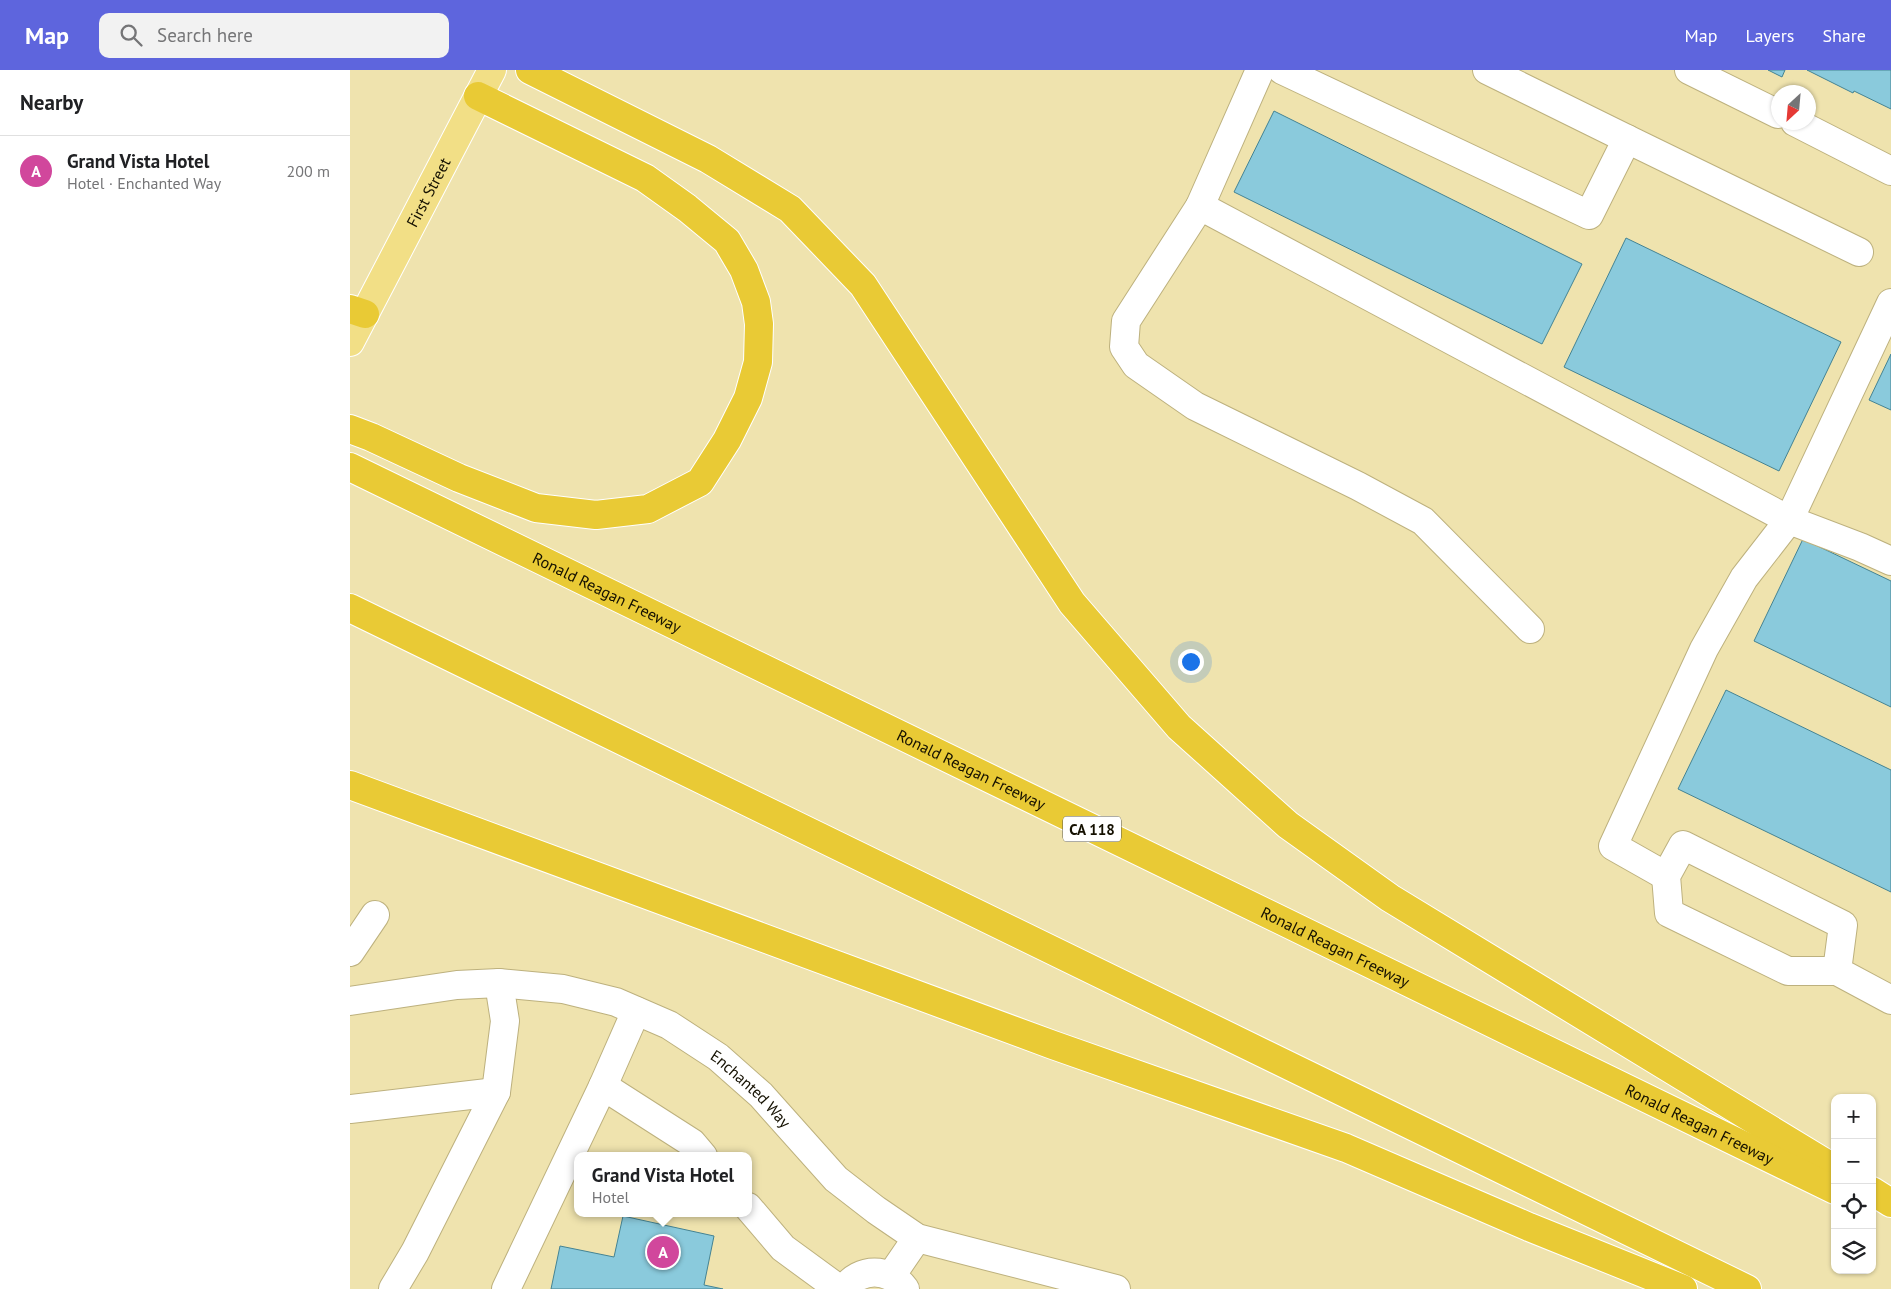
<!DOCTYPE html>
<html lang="en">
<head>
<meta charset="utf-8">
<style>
  :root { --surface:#fff; --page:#f2f2f2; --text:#202124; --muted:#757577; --line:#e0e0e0; --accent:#5e65dd }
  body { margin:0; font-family:"PT Sans",sans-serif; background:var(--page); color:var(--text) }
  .controls { position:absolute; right:15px; bottom:15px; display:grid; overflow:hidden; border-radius:10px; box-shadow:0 1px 4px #0004 }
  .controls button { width:45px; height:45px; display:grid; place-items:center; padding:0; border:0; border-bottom:1px solid var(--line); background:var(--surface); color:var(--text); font:25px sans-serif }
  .compass { position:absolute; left:1421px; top:15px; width:45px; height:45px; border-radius:50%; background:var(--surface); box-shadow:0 1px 4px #0004; rotate:206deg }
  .you { position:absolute; left:840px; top:591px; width:18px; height:18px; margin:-12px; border:4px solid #fff; border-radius:50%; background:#1a73e8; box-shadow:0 0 0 8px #1a73e833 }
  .badge { display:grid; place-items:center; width:32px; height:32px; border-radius:50%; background:var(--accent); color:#fff; font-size:16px; font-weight:700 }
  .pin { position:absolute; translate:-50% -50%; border:2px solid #fff; box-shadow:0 1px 5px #0006 }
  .popup { position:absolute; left:224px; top:1082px; width:178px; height:65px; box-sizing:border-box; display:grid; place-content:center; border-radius:10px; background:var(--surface); filter:drop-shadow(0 1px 4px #0005); font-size:16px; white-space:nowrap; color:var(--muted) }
  .popup b { font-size:19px; color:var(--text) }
  .popup::after { content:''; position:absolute; left:50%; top:100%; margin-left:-10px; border:10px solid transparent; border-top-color:var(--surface) }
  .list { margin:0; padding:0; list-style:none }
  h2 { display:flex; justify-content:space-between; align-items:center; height:65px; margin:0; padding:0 20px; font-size:21px }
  h2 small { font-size:16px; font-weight:400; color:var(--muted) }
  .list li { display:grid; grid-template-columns:32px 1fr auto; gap:15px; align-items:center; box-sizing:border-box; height:70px; padding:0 20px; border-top:1px solid var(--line) }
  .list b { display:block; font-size:19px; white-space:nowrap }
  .list p { margin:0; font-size:16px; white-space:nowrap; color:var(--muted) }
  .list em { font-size:16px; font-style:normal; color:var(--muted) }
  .icon { flex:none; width:28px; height:28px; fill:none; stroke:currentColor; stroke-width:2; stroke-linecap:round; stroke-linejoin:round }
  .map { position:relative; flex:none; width:1541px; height:1219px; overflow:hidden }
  header { display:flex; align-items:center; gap:30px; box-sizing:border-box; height:70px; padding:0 25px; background:var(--accent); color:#fff }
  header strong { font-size:24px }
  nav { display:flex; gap:28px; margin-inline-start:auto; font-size:18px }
  .search { width:350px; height:45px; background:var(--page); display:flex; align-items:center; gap:12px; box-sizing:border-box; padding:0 18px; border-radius:10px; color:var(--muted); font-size:19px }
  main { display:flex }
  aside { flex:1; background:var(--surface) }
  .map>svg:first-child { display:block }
  .building { fill:#8acadc; stroke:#448393 }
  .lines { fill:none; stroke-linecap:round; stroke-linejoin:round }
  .minor-casing { stroke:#bdb17e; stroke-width:30 }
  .major-casing { stroke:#fff; stroke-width:30 }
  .highway-casing { stroke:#fff; stroke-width:30 }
  .minor { stroke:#fff; stroke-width:28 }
  .major { stroke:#f2df86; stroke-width:28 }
  .highway { stroke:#e9ca35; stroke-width:28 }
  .labels { text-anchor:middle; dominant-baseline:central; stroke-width:5; stroke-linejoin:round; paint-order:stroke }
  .shield { fill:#fff; stroke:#5a584c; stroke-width:1 }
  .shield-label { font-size:15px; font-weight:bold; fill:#141000 }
  .street-label { font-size:16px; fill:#141000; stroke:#fff }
</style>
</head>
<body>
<header>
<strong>Map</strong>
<div class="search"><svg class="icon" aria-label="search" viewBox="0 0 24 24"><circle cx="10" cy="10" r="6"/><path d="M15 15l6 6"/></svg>Search here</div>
<nav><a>Map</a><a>Layers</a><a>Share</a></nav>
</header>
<main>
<aside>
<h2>Nearby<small></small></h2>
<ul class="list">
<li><span class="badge" style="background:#d1479c">A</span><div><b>Grand Vista Hotel</b><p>Hotel · Enchanted Way</p></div><em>200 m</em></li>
</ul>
</aside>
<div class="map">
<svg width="1541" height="1219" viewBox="0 0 1541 1219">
  <rect width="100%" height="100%" fill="#efe3ae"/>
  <path class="building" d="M1418,0H1435L1432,7Z
    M1457,0H1541V39L1504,21L1503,23Z
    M924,41L1232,194L1192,274L884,122Z
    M1276,168L1491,272L1429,401L1214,297Z
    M1541,284V340L1519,330Z
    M1453,469L1541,511V637L1404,571Z
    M1376,620L1541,700V822L1328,719Z
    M273,1146L364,1166L354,1215L373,1219H201L210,1176L264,1187Z"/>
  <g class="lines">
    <defs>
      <g id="minor">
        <path d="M910,0L850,136L1439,450L1510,477L1541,491"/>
        <path d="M932,0L1239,145L1277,69L1509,182"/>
        <path d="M1137,0L1277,69"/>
        <path d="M1339,0L1428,44"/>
        <path d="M1445,52L1541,101"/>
        <path d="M850,136L776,251L774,277L786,295L845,336L1008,416L1073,451L1180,559"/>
        <path d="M1316,806L1263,776L1354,579L1394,508L1439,450L1541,233"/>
        <path d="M0,882L25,845"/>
        <path d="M1487,901L1493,855L1333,775L1316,806L1319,843L1438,901H1487L1541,930"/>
        <path id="s1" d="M0,931L107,915L149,913L213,919L266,932L319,955L368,987L411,1025L486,1109L526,1140L567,1168L766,1219"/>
        <path d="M253,1016L286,941"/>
        <path d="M0,1039L146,1022"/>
        <path d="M398,1137L433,1178L489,1219"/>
        <path d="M541,1206L567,1168"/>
        <path d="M43,1219L65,1182L146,1022L155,951L149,913"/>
        <path d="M156,1219L253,1016L342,1073L353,1086"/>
        <path d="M494,1219C510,1197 539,1197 555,1219"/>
      </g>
      <g id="major">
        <path id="s2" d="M0,272L142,0"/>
      </g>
      <g id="highway">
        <path d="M180,0L358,89L440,139L513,215L722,533L829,657L938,755L1040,828L1485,1099"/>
        <path d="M0,239L15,244"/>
        <path d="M0,359L21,367L109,408L186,438L246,445L298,439L350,412L377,370L398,328L408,292L409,254L406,232L394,200L377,171L337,138L295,108L128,26"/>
        <path id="s3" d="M0,397L1485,1120"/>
        <path d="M0,538L1397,1219"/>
        <path d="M0,715L703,975L996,1078L1179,1157L1333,1219"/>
        <path d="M1522,1121L1541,1133"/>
      </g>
    </defs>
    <use href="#minor" class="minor-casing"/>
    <use href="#major" class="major-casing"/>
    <use href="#highway" class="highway-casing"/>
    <use href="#minor" class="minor"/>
    <use href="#major" class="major"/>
    <use href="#highway" class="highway"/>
  </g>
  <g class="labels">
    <rect class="shield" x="713" y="746.5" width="58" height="25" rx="4"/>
    <g class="shield-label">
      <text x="742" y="759">CA 118</text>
    </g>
    <g class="street-label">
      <text stroke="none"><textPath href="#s2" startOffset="169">First Street</textPath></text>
      <text stroke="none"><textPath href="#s3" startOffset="286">Ronald Reagan Freeway</textPath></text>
      <text stroke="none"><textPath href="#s3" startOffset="691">Ronald Reagan Freeway</textPath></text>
      <text stroke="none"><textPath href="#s3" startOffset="1096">Ronald Reagan Freeway</textPath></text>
      <text stroke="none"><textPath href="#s1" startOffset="431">Enchanted Way</textPath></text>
      <text stroke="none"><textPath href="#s3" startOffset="1501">Ronald Reagan Freeway</textPath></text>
    </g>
  </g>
</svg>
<div class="controls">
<button>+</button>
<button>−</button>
<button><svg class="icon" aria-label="locate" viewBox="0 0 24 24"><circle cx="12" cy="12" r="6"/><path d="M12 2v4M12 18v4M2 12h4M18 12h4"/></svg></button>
<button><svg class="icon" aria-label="layers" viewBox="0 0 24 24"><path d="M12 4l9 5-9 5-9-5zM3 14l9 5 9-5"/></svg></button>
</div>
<svg class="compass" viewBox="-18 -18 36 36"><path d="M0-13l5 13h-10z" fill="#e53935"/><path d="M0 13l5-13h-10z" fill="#757577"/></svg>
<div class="you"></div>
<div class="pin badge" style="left:313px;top:1182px;background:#d1479c">A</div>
<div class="popup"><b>Grand Vista Hotel</b>Hotel</div>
</div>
</main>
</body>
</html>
